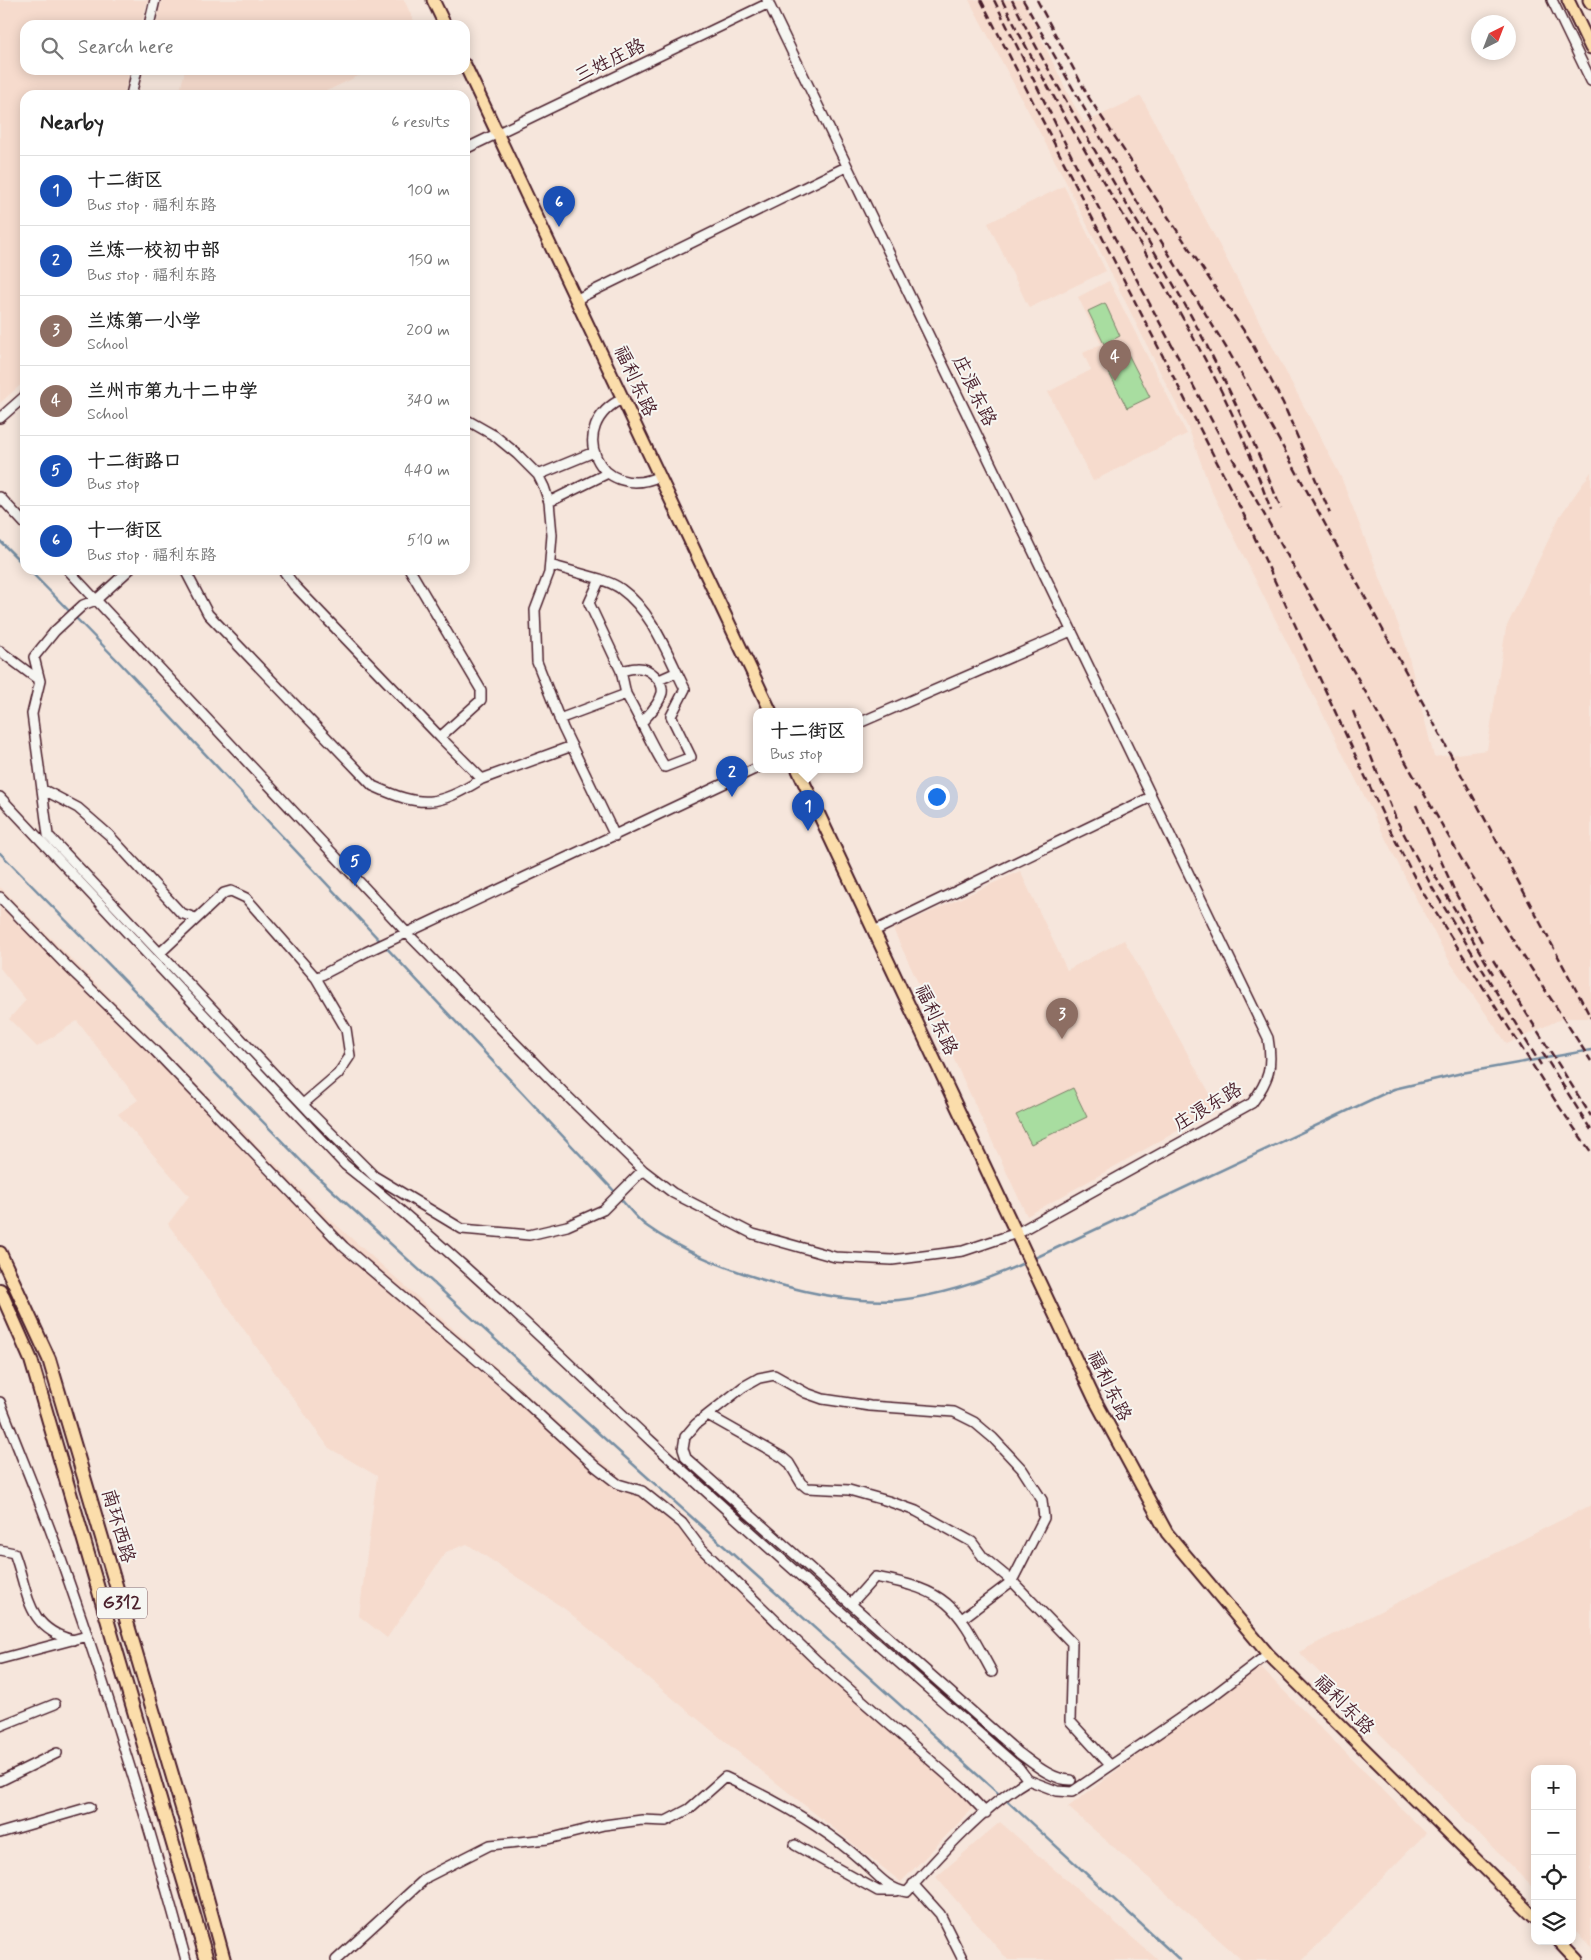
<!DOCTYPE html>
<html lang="en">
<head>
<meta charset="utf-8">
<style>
  :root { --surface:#fff; --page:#f6f6f6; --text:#222; --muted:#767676; --line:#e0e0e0; --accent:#c8321e }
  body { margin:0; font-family:Mynerve,"LXGW WenKai TC",sans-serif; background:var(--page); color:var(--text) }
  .controls { position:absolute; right:15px; bottom:15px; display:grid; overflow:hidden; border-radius:10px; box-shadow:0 2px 12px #0003 }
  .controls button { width:45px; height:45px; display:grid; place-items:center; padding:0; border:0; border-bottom:1px solid var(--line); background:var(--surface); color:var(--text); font:25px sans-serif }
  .compass { position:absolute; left:1471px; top:15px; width:45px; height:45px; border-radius:50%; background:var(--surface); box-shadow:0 2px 12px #0003; rotate:42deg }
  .you { position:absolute; left:936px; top:796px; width:18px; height:18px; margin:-12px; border:4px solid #fff; border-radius:50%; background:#1a73e8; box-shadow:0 0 0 8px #1a73e833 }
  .badge { display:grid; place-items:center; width:32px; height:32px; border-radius:50%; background:var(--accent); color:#fff; font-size:16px; font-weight:700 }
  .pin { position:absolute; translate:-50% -41px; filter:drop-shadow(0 1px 2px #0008) }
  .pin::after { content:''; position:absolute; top:26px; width:18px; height:15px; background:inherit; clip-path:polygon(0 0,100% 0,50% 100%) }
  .popup { position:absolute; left:753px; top:708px; width:110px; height:65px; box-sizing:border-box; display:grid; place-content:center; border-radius:10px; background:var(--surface); filter:drop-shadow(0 1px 4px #0005); font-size:16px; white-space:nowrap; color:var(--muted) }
  .popup b { font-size:19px; color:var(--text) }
  .popup::after { content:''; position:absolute; left:50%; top:100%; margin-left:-10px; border:10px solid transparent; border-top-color:var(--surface) }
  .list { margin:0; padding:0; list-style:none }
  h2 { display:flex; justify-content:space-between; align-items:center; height:65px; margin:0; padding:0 20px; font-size:21px }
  h2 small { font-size:16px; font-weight:400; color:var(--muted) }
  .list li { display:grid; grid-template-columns:32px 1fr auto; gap:15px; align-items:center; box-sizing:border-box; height:70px; padding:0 20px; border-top:1px solid var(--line) }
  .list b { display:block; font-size:19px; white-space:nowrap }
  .list p { margin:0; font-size:16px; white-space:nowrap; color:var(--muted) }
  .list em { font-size:16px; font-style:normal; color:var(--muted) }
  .icon { flex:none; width:28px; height:28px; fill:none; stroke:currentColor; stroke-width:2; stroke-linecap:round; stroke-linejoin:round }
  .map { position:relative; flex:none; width:1591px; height:1960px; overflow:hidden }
  .search { position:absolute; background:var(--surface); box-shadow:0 2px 12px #0003; left:20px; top:20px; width:450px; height:55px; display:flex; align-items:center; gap:12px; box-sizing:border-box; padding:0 18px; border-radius:15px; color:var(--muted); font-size:19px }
  .panel { position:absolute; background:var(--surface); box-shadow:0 2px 12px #0003; left:20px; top:90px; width:450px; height:485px; border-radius:15px }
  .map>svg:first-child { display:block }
  .built { fill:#f6dbcd }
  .green { fill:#a8dda0; stroke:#797e66 }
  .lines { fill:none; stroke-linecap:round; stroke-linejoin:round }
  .stream { stroke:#758da2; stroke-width:2.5 }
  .minor-casing { stroke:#4a1f2b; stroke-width:12 }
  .major-casing { stroke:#4a1f2b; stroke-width:15 }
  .highway-casing { stroke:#4a1f2b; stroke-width:16 }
  .minor { stroke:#f6f6f2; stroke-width:9 }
  .major { stroke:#fbddab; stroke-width:11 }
  .highway { stroke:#fbddab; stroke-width:12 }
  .rail { stroke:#4a1f2b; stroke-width:2.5; stroke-dasharray:8 4; stroke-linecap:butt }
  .labels { text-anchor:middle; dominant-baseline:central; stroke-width:4; stroke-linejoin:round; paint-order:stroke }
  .shield { fill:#f6f6f2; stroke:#7e6067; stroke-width:1 }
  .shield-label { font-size:18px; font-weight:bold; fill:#4a1f2b }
  .street-label { font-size:19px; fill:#4a1f2b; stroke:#f6f6f2 }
</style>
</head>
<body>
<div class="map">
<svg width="1591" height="1960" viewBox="0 0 1591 1960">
  <rect width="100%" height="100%" fill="#f6e6dc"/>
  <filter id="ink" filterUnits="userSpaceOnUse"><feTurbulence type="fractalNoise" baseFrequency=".02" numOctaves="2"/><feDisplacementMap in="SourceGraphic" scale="10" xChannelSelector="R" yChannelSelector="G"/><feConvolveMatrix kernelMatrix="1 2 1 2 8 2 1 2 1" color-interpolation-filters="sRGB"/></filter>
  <g filter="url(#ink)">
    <path class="built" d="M0,0H148L141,25H25V70H130L124,95H25V381L0,403Z
      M162,0H404L416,25H156Z
      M969,0H1023L1069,96L1084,123L1141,96L1341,477L1405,642L1434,757L1487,750L1506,628L1560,516L1591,472V1018H1563L1507,1044L1450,962L1413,893L1262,593L1210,488L1190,432L1064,178Z
      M185,70H371L318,95H179Z
      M1064,186L1106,271L1029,308L988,223Z
      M1109,281L1187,434L1093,481L1048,392L1091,370L1083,353L1101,344L1078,297Z
      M1020,871L1067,970L1124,940L1218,1108L1027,1216L893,929Z
      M0,887L332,1221L982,1799L901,1882L734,1749L565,1609L467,1544L446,1552L387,1638L359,1616L377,1476L329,1448L168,1224L189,1196L118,1114L138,1100L77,1021L37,1047L9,1019L26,1000L0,968Z
      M1591,1505V1947L1572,1928V1769H1535V1890L1299,1652Z
      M1258,1665L1426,1833L1303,1960H1242L1068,1807Z
      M1000,1822L1158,1960H1008L936,1877Z"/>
    <path class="green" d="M1105,303L1120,336L1104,344L1088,311Z
      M1128,354L1150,397L1127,408L1105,365Z
      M1073,1088L1087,1117L1031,1144L1016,1115Z"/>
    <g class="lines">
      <path class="stream" d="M0,541L25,566
        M29,570L120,663L616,1193
        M0,853L311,1171L544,1384L1001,1796
        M619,1197C628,1207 637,1220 648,1227C704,1268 830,1307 899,1300C944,1295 985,1281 1026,1262
        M1033,1259L1394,1089L1462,1073L1591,1050
        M1005,1799L1180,1960"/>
      <defs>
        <path id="minor" d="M1552,0L1591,81
          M149,25L155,0
          M131,95L137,70
          M465,149L769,3
          M577,299L846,167
          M624,398C563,426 600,504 660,476
          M0,418L25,396
          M465,419L495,436L517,454L538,475L544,487L549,502L552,535L549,573L535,610L537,662L563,728L615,836
          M538,475L594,452
          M0,497L25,524
          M549,502L608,473
          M550,565L600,579L589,603L621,671L626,694L559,719
          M68,570L408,934L562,1091L643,1170L673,1193L753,1234L835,1257L892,1260L963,1251L1017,1233L1252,1103C1269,1080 1273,1067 1268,1038L767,0
          M129,570L96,600L83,605L55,631L34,657L40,681L32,714L48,835L309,1111L374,1176L462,1229L529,1235L567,1226L603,1210L643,1170
          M185,570L208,614L373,786C422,808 437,807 482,779
          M283,570L294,585L440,737L481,700V690L410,570
          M600,579C607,582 615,584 621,589C652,611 668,655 685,689L671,716L691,757L665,767C650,743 640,718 626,694
          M0,651L40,681
          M621,671C626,670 632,668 637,668C649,667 664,681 662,693C659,705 649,714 642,722
          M659,680L677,672
          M859,723L1071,631
          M440,737L482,779L572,746
          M42,789L78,808L109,835L181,913L195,918
          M0,797L345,1165C453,1250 551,1348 652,1442C772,1553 896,1660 1019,1768L1028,1780
          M0,897L65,964L155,1051L344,1247L510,1388L596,1467L618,1484L642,1491L682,1523L700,1547L817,1661L962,1788L986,1813
          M874,931L1151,797
          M160,953L224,893L231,891L246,898L316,978L346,1029L350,1056L338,1074L303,1104
          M316,978L366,952L757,768
          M0,1402C21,1457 44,1510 63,1565C109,1695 150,1827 186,1960
          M708,1415L782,1457L789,1463L801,1483L807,1488L849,1490L888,1501L916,1511L972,1542L983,1557L1012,1581L1072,1643L1070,1721L1110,1765
          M0,1550L14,1553C29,1592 25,1628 73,1640
          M851,1604L875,1577C952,1591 957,1608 992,1672
          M963,1618L1012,1581L1044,1518L1042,1500L1022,1469L993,1438L974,1422L954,1412L870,1406L823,1399L806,1393L774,1375L759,1378L743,1387L696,1424L685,1437L683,1449L686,1458L1019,1753C1034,1764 1052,1780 1071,1780
          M0,1659L87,1636
          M0,1726L55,1704
          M0,1781L57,1753
          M0,1833L90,1807
          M795,1845L878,1891H896
          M913,1884L940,1914L963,1960
          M336,1960L427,1877L490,1845L548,1839L604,1825L642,1820L666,1821L689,1809L725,1777C774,1799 823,1826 863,1862C876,1874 889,1890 907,1892C941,1854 984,1806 1028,1780L1057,1791L1072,1792L1214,1695L1268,1654"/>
        <path id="major" d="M433,0L445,25
          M1568,0L1591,48
          M1589,0L1591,3
          M465,65L771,712
          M798,770L1095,1400L1167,1533L1268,1654L1535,1918
          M1559,1941L1577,1960"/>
        <path id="highway" d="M0,1253L49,1359L187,1825L224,1960
          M0,1290L31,1360L207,1960"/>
      </defs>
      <use href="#minor" class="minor-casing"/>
      <use href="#major" class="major-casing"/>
      <use href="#highway" class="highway-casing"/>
      <use href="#minor" class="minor"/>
      <use href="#major" class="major"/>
      <use href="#highway" class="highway"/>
      <path class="rail" d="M981,0L1247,521L1389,828L1420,888L1558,1105L1591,1152
        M994,0L1077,167L1220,436L1300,578L1469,872L1591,1061
        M1002,0C1065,127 1145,243 1210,369C1234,414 1254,463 1271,511
        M1012,0C1064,104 1127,202 1184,303C1221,370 1253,438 1281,509
        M1023,0L1133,195L1230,354L1284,449L1430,716L1591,1018
        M1037,0L1089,98L1250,340L1283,403L1330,513
        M1353,711L1395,817L1433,889L1541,1065
        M1416,805L1456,894L1482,942
        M1428,864L1493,974
        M1493,960L1591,1116
        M1542,1052L1591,1130"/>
    </g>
  </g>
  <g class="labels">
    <rect class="shield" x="97" y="1587.5" width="50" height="31" rx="4"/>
    <g class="shield-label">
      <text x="122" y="1603">G312</text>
    </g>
    <g class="street-label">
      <text transform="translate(610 61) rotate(-26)">三姓庄路</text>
      <text transform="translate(635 381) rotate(65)">福利东路</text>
      <text transform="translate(974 391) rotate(64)">庄浪东路</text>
      <text transform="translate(936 1020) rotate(65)">福利东路</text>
      <text transform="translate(1208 1107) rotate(-31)">庄浪东路</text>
      <text transform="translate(1109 1386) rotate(64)">福利东路</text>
      <text transform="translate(118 1526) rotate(74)">南环西路</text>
      <text transform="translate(1344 1705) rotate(45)">福利东路</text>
    </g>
  </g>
</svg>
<div class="controls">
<button>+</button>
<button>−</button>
<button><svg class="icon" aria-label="locate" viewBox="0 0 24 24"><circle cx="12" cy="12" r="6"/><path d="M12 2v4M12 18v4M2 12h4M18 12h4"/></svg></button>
<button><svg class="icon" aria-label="layers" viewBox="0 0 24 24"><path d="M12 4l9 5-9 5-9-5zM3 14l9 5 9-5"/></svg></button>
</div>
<svg class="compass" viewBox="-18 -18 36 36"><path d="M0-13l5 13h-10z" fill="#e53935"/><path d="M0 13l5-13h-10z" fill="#767676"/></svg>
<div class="you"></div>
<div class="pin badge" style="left:808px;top:831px;background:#1a4fb4">1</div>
<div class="popup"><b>十二街区</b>Bus stop</div>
<div class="pin badge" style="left:732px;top:797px;background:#1a4fb4">2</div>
<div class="pin badge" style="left:1062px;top:1039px;background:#8d6e63">3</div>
<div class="pin badge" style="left:1115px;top:381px;background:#8d6e63">4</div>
<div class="pin badge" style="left:355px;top:886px;background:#1a4fb4">5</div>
<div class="pin badge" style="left:559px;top:227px;background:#1a4fb4">6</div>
<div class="search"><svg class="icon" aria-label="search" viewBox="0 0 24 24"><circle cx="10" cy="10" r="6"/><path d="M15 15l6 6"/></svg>Search here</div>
<section class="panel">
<h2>Nearby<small>6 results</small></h2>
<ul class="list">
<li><span class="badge" style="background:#1a4fb4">1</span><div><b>十二街区</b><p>Bus stop · 福利东路</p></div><em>100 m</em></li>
<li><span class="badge" style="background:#1a4fb4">2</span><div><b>兰炼一校初中部</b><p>Bus stop · 福利东路</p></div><em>150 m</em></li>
<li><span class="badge" style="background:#8d6e63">3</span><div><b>兰炼第一小学</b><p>School</p></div><em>200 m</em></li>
<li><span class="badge" style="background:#8d6e63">4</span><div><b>兰州市第九十二中学</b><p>School</p></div><em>340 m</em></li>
<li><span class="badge" style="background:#1a4fb4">5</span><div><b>十二街路口</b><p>Bus stop</p></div><em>440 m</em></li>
<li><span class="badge" style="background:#1a4fb4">6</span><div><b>十一街区</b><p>Bus stop · 福利东路</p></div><em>510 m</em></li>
</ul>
</section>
</div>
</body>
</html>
